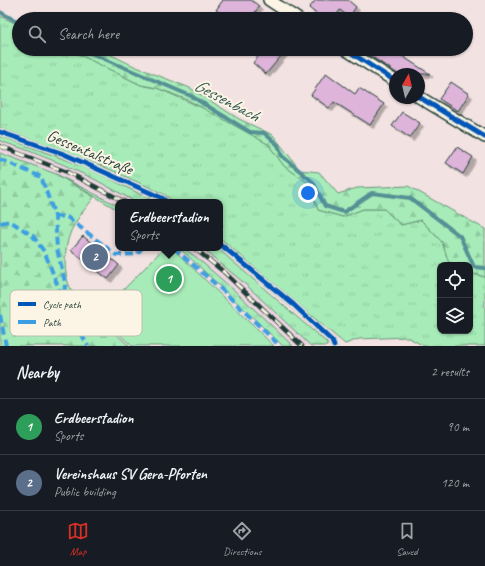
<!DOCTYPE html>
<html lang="en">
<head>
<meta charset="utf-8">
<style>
  :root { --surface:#171b24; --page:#20242c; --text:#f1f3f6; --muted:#9ea1a6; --line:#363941; --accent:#d93025 }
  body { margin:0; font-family:Caveat,sans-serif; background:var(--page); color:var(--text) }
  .controls { position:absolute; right:12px; bottom:12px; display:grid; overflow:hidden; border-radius:8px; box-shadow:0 1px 3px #0004 }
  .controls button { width:36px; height:36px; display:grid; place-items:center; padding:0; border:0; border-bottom:1px solid var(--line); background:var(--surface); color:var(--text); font:20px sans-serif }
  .compass { position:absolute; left:389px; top:68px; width:36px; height:36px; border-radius:50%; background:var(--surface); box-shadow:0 1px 3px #0004; rotate:8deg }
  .you { position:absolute; left:308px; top:193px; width:14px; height:14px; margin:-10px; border:3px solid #fff; border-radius:50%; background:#1a73e8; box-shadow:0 0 0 6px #1a73e833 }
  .badge { display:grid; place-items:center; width:26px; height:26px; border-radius:50%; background:var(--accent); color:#fff; font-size:13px; font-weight:700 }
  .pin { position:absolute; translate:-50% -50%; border:2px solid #fff; box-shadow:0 1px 4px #0006 }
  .popup { position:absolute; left:115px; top:199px; width:108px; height:52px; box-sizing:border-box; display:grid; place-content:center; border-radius:8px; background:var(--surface); filter:drop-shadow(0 1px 3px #0005); font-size:13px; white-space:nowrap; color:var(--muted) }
  .popup b { font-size:15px; color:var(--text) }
  .popup::after { content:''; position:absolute; left:50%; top:100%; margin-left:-8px; border:8px solid transparent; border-top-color:var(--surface) }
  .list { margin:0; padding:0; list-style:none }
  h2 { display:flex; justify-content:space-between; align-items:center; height:52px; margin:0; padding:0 16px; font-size:17px }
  h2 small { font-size:13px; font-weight:400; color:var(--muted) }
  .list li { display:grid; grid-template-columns:26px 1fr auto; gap:12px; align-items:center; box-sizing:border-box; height:56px; padding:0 16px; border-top:1px solid var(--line) }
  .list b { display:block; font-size:15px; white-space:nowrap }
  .list p { margin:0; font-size:13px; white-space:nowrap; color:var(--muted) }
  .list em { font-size:13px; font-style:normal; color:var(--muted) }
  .icon { flex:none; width:22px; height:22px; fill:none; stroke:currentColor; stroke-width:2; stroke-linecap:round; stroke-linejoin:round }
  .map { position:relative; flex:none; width:485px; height:346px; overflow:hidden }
  .search { position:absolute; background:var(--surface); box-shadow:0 1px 3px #0004; left:12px; right:12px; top:12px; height:44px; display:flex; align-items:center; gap:10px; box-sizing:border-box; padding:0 14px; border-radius:22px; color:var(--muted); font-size:15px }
  .sheet { height:164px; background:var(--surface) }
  nav { display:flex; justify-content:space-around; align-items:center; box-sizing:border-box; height:56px; border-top:1px solid var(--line); background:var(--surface); font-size:11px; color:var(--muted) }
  nav a { display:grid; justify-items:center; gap:2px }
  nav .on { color:var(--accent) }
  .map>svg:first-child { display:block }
  .built { fill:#edd4e0 }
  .grass { fill:url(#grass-tufts); stroke:#639476 }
  .forest { fill:url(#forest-firs); stroke:#639476 }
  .pitch { fill:#a7ecb8; stroke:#639476 }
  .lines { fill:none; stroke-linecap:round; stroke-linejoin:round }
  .stream { stroke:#549095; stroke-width:4 }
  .building { fill:#deb4da; stroke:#1f3d34; filter:url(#shadow) }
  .service-casing { stroke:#1f3d34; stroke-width:8 }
  .minor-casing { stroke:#1f3d34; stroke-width:14 }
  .service { stroke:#fcf5e5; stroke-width:5.5 }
  .minor { stroke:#fcf5e5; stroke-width:11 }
  .rail-casing { stroke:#1f3d34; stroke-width:4.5 }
  .rail { stroke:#fcf5e5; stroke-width:3; stroke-dasharray:9; stroke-linecap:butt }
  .quiet { stroke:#3c9ee2; stroke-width:4; stroke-dasharray:8 4; stroke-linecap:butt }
  .cycleway-casing { stroke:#fcf5e5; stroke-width:8 }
  .cycleway { stroke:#0057b8; stroke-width:5 }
  .labels { text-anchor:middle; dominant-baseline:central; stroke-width:4; stroke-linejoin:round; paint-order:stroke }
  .street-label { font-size:17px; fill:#1f3d34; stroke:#fcf5e5 }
  .water-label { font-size:18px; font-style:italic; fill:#315954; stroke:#fcf5e5 }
  .key { fill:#fcf5e5; stroke:#babeb0; stroke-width:1 }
  .key-label { font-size:11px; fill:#1f3d34 }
</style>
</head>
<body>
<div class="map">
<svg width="485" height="346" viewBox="0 0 485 346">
  <defs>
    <pattern id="grass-tufts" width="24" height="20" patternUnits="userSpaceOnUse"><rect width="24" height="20" fill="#a7ecb8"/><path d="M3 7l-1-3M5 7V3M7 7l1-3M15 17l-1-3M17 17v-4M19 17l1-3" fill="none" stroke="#8fcb9f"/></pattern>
    <pattern id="forest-firs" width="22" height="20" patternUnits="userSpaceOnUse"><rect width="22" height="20" fill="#a7ecb8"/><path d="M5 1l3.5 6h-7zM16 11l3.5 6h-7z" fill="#8fcb9f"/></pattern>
    <filter id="shadow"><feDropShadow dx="3.5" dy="3.5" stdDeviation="0" flood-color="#0004"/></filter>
  </defs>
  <rect width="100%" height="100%" fill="#f3e2e2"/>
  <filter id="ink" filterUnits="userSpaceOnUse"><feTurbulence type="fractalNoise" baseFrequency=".025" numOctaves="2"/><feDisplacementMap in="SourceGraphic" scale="8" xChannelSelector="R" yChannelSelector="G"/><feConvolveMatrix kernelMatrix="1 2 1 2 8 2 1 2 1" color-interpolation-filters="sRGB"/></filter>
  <g filter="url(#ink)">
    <path class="built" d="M0,141L24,149L62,164L96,180L136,202H118V206L56,174L0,153Z
      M183,248H202L243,282L311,346H293L236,292L196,257Z"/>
    <path class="grass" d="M0,16L19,25V49H68L141,85L157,88L212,112L268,144L284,166L310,184L318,210L343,217L363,209H384L401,225L421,220L442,242L449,263L452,265H440V331H470V273L485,277V346H424L407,337L359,339L345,344L220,238V202H174L164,194L100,165L0,128Z
      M0,136L91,169L155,202H136L96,180L62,164L24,149L0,141Z
      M56,174L118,206V210Z
      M177,248H183L196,257L236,292L293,346H283L185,253Z
      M202,248H217L327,343V346H311L243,282Z"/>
    <path class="forest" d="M68,49H99L134,66L190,88L239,119L273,135L300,170L319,172L338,194L357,188L408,186L485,229V277L470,273V265L449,263L442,242L421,220L401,225L384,209H363L343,217L318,210L310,184L284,166L268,144L188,100L157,88L141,85Z
      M0,153L56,174L94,197C87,207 78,217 73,227C63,246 62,276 73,293L129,346H0Z"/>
    <path class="pitch" d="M164,248H172L274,346H132L99,315Z"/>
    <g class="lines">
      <path class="stream" d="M0,12L16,21H19
        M81,49L191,96L250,132L264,133L278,145L282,156L313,182L325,206L344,212L372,193L410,198L460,236L474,267L485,268"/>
    </g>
    <path class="building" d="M223,0H251L259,6L251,19H230L216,10Z
      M316,0H348L356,7L349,17L340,10L334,19H323L309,8Z
      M264,49H287L266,74L253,63Z
      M360,49H391L430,74H398Z
      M326,73L355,94L359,88L384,104L370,125L334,102L329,108L311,95Z
      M451,82L469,94L458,111L439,99Z
      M402,112L420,123L410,138L392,126Z
      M457,147L473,157L463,174L446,163Z
      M83,236L119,265L108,279L71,250Z"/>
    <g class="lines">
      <defs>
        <path id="service" d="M0,132L64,154L162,198L167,202
          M220,244L294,305L332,341L334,346"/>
        <path id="minor" d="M269,0L298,19
          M345,49L395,81
          M419,97L485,137"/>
      </defs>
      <use href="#service" class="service-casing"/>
      <use href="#minor" class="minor-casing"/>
      <use href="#service" class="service"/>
      <use href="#minor" class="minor"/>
      <defs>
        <path id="rail" d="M0,146L67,172L125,202
          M194,248L224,272L302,346"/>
      </defs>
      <use href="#rail" class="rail-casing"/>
      <use href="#rail" class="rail"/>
      <path class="quiet" d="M0,159L41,177L55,216L57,249L65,282L64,302L45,253L33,236L10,221L0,223
        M55,216L67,217L116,255L137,254L142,248
        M174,248L222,290L280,346
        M64,302L88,346
        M0,315L6,346"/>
      <defs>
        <path id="cycleway" d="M345,49L395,81
          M419,97L485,137
          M0,132L64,154L162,198L167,202
          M220,244L294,305L332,341L334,346"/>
      </defs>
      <use href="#cycleway" class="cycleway-casing"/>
      <use href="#cycleway" class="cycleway"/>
    </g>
  </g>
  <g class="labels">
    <g class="street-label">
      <text transform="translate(90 152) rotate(23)">Gessentalstraße</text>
    </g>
    <g class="water-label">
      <text transform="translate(227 100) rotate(28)">Gessenbach</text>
    </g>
  </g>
  <rect x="10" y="290" width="132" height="46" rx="6" class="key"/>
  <rect x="18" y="302" width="18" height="4" fill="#0057b8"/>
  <rect x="18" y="320" width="18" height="4" fill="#3c9ee2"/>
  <g class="key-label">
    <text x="43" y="308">Cycle path</text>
    <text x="43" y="326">Path</text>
  </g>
</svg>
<div class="controls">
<button><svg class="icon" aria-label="locate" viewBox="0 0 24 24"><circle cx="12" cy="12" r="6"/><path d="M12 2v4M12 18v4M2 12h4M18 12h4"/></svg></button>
<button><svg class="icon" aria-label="layers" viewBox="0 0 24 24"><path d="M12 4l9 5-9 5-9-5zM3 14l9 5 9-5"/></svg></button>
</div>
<svg class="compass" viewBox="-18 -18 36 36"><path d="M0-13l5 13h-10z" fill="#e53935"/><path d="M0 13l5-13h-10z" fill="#9ea1a6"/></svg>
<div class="you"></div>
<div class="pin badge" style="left:169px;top:279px;background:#2e9e5b">1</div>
<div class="popup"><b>Erdbeerstadion</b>Sports</div>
<div class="pin badge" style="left:95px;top:257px;background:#5c6f8a">2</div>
<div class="search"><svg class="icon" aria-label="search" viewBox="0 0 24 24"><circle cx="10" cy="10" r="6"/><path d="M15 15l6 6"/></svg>Search here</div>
</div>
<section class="sheet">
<h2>Nearby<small>2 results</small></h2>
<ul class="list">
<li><span class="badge" style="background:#2e9e5b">1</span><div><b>Erdbeerstadion</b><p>Sports</p></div><em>90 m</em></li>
<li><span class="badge" style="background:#5c6f8a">2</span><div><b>Vereinshaus SV Gera-Pforten</b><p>Public building</p></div><em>120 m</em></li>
</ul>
</section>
<nav>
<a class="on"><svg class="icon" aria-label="map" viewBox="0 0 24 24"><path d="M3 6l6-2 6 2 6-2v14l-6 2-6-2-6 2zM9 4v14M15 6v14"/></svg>Map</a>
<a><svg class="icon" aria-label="directions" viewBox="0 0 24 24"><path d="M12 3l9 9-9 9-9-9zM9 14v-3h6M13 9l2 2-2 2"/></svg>Directions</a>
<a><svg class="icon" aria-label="saved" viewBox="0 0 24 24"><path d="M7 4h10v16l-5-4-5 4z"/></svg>Saved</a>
</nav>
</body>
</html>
